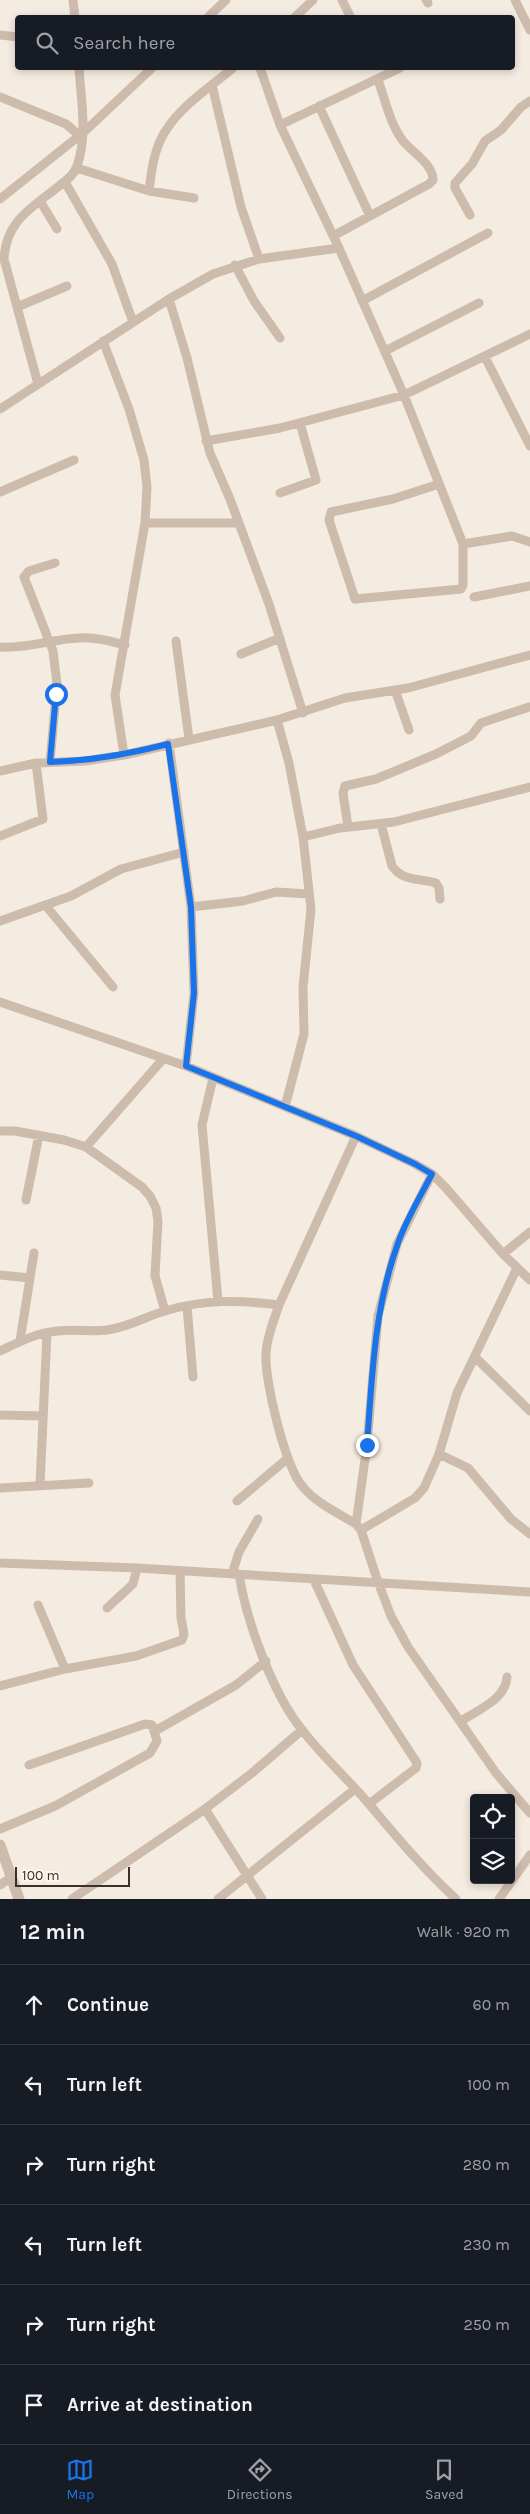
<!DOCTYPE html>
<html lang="en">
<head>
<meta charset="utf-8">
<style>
  :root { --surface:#171b24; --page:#242831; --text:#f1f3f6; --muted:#9ea1a6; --line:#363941; --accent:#1a73e8 }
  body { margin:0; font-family:Karla,sans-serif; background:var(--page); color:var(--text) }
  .controls { position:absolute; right:15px; bottom:15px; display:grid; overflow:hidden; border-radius:5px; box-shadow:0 2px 8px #0003 }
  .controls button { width:45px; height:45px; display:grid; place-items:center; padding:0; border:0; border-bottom:1px solid var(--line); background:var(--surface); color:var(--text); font:25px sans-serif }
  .scale { position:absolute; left:15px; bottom:12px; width:115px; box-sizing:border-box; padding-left:5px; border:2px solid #3b302b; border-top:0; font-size:14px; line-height:18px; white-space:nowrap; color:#3b302b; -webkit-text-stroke:4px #fbf5ee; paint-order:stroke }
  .stop { position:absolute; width:15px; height:15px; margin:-11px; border:4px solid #1a73e8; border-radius:50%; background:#fff }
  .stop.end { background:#1a73e8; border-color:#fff; box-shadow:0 1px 5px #0008 }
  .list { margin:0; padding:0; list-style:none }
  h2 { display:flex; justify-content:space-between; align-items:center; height:65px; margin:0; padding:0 20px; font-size:21px }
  h2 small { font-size:16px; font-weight:400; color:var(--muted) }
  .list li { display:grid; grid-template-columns:32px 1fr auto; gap:15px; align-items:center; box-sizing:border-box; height:80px; padding:0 20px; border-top:1px solid var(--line) }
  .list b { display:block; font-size:19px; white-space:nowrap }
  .list em { font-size:16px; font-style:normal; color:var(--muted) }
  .icon { flex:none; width:28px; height:28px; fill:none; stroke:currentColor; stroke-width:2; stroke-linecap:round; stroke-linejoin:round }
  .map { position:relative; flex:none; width:530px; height:1899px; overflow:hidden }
  .search { position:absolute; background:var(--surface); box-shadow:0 2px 8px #0003; left:15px; right:15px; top:15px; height:55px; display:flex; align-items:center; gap:12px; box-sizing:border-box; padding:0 18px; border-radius:5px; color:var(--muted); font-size:19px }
  .sheet { height:545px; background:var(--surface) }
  nav { display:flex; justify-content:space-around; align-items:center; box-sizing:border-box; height:70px; border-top:1px solid var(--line); background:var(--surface); font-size:14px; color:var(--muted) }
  nav a { display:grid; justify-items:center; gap:2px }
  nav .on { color:var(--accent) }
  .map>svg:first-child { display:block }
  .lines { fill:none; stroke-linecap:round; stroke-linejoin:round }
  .minor { stroke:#cdbbac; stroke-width:9 }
  .tertiary { stroke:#cdbbac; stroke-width:11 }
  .route { stroke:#1a73e8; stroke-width:6 }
</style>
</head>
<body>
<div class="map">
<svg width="530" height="1899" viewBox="0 0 530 1899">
  <rect width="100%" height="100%" fill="#f4ebe1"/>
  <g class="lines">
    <path class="minor" d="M73,0L75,18
      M342,0L351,18
      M426,0L428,3
      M515,0L530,30
      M207,18L226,0
      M294,18L313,0
      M0,35L18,37
      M260,68L280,125L339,248L404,395L463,544V585L461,589L355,599L329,520L331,512L393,499L439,484
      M212,85L241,207L259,259
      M0,97L66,124L79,135
      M319,106L370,216
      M280,125L400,68
      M77,168L149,191L194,198
      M65,182L112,264L133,322
      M149,191C151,174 153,157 160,141C174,110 208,89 233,68
      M0,199L84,132L152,68
      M40,201L57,229
      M470,215L455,188V183L472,164L485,141L501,130L521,107L530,101
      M333,236L429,184L433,180C433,164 412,152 403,141C390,124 385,99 378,80
      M235,265L254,301L280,338
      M169,299L187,358L210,453L230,499L269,604L303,713
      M362,301L488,233
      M17,307L67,286
      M103,341L129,409L144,460L147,487L145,523L115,695L124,755
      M385,351L479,303
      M485,357L530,446
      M38,384L4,259C6,220 32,208 59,186C66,181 74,175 77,166C88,135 81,100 79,68
      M0,409L169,299L213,274L259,259L339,248
      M206,441L280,428L404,395L530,334
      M0,492L74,460
      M280,493L316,480L300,423
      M145,523H239
      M463,544L512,536L530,542
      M474,597L530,586
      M176,641L189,739
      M0,647C27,649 52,639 79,638C95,637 110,641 125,645
      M241,654L280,638
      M395,690L409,730
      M277,720L289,763L303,837L311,909L303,987L304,1034L285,1107
      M169,743L191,907L194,993L186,1066
      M50,762L57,684L53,651L24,577L29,571L55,563
      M0,771L36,763L85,761L124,755L277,720L345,698L408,688L530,655
      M381,824L392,866C403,882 420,878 436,883L439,888L440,899
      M348,827L343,793L345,786L376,779L436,754L471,736L481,723L529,707
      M0,836L43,819L36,763
      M303,837L340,828L394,822L530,787
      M46,906L113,987
      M191,907L243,901L276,892L309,894
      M0,921L71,896L121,869L184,852
      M0,1002L186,1066L356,1136L415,1164L432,1174L446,1188L503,1254L530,1280
      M213,1078L202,1125L218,1301
      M0,1131H15L64,1140L86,1147L142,1187L150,1196L156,1208L158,1221L155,1276L165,1311
      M356,1136L279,1305C274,1320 267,1336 266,1353C264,1379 285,1467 303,1487C316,1503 338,1513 356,1524L361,1530L378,1582L391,1616L408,1647L496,1773L530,1813
      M86,1147L163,1059
      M26,1200L39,1135
      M503,1254L530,1232
      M0,1275L30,1278
      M187,1306L193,1377
      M20,1341L34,1253
      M0,1351C19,1342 36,1333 57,1331C74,1329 91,1332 107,1330C132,1326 144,1317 165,1311C204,1299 240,1300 279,1305
      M475,1357L530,1411
      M0,1415L43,1416
      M439,1454L468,1468L511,1519L530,1534
      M40,1485L47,1333
      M0,1488L89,1483
      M237,1501L287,1459
      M356,1524L367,1445L378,1316L397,1244L432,1174
      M361,1530L415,1498L424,1488L439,1454L457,1393L517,1268
      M0,1563L137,1568L530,1592
      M232,1574L239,1552L258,1519
      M239,1574C246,1620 273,1695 303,1731C323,1757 348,1779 369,1804C397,1837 424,1870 456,1899
      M314,1580L353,1665L417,1763L416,1768L369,1804
      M38,1605L65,1669
      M107,1608L133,1584L137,1568
      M0,1686L65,1669L136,1656L182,1640L184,1634L181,1618L180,1571
      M461,1721C478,1710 506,1699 507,1677
      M155,1731L236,1685L266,1661
      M205,1809L262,1899
      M0,1829L55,1806L150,1753L157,1741L152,1725L145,1724L29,1765
      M0,1885L12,1877
      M72,1899L205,1809L252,1773L302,1730
      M218,1899L355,1789
      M499,1899L530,1855"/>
    <path class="tertiary" d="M0,1845L19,1899"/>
  </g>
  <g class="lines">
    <path class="route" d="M56,694L50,762C91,761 129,754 168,744L191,907L194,993L186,1066L356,1136L415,1164L432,1174C420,1197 405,1221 397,1246C374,1310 372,1378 367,1445"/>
  </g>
</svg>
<div class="controls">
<button><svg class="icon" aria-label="locate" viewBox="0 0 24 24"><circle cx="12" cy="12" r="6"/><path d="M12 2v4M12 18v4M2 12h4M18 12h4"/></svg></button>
<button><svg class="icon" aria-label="layers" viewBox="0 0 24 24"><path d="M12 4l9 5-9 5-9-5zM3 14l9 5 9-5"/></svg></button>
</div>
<div class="scale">100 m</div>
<div class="stop" style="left:56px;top:694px"></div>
<div class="stop end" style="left:367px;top:1445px"></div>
<div class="search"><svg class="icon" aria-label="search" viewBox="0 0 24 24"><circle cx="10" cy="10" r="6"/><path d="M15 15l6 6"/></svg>Search here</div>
</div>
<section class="sheet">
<h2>12 min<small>Walk · 920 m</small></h2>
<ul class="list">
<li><svg class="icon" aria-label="ahead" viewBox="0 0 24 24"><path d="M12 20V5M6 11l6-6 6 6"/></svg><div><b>Continue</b></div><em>60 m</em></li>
<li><svg class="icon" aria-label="left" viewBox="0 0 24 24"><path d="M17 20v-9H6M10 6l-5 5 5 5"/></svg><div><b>Turn left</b></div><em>100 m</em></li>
<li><svg class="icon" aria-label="right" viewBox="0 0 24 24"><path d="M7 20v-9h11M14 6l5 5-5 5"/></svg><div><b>Turn right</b></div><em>280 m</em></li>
<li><svg class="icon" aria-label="left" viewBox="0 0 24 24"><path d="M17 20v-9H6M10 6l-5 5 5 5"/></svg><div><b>Turn left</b></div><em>230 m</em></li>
<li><svg class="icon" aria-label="right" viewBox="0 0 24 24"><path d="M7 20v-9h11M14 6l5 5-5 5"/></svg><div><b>Turn right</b></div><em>250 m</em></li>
<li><svg class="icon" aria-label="arrive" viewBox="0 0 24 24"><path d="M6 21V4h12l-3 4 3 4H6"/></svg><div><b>Arrive at destination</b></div></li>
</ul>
</section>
<nav>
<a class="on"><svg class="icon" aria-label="map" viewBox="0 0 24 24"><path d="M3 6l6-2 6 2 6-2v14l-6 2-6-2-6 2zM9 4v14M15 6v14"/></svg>Map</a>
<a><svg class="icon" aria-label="directions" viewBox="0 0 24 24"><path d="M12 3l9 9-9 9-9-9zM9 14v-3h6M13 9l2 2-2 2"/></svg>Directions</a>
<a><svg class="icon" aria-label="saved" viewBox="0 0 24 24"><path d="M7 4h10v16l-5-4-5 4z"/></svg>Saved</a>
</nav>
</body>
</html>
